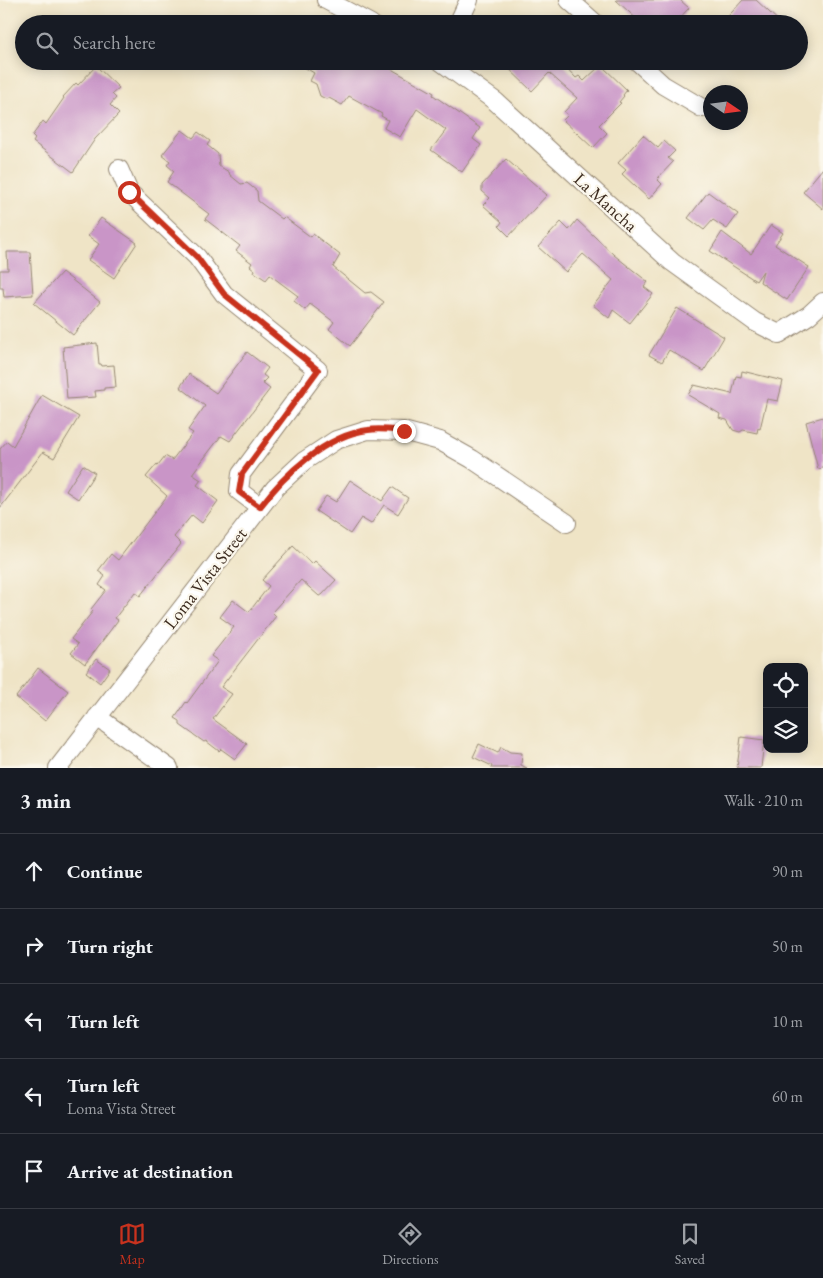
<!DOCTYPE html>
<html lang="en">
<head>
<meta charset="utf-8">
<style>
  :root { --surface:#171b24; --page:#242831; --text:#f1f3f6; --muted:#9ea1a6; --line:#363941; --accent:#c8321e }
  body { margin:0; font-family:"EB Garamond",serif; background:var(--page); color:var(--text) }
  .controls { position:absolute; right:15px; bottom:15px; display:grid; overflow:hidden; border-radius:10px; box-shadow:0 2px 12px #0003 }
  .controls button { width:45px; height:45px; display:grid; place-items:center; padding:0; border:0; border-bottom:1px solid var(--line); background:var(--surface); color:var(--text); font:25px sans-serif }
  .compass { position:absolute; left:703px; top:85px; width:45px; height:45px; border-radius:50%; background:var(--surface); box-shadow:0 2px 12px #0003; rotate:103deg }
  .stop { position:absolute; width:15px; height:15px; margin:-11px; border:4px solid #c8321e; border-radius:50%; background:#fff }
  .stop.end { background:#c8321e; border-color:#fff; box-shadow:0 1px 5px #0008 }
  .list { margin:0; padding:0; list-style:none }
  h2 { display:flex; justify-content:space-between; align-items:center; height:65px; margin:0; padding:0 20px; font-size:21px }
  h2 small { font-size:16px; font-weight:400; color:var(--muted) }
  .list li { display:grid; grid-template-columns:32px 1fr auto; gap:15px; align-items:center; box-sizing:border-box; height:75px; padding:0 20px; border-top:1px solid var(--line) }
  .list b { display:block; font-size:19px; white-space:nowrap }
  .list p { margin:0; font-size:16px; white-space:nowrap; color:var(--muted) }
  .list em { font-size:16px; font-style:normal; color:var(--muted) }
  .icon { flex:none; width:28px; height:28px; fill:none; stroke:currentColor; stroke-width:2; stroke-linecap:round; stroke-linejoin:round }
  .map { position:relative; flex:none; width:823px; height:768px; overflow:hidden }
  .search { position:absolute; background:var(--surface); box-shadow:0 2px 12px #0003; left:15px; right:15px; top:15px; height:55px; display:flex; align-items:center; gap:12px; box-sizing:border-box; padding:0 18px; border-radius:28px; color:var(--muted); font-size:19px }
  .sheet { height:440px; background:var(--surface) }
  nav { display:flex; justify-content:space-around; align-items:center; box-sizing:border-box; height:70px; border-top:1px solid var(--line); background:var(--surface); font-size:14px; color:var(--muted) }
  nav a { display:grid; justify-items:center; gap:2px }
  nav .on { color:var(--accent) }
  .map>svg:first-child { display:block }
  .building { fill:#c995c7 }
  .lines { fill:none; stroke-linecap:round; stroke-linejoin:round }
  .street-casing { stroke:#958772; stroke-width:20 }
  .street { stroke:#fff; stroke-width:18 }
  .route { stroke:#c8321e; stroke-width:6 }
  .labels { text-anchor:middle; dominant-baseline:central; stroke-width:4.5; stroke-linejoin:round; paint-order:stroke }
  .street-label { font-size:18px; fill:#3b2a1e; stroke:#fbf7ec }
</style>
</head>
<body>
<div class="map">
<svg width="823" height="768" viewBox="0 0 823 768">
  <rect width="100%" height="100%" fill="#fbf7ec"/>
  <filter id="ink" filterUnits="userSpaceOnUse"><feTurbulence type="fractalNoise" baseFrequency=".02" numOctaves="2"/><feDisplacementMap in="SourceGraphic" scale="10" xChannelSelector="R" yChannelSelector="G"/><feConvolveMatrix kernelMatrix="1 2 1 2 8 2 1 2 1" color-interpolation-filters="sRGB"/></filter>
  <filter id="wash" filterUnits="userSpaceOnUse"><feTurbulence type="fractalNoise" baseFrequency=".0096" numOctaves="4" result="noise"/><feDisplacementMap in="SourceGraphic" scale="20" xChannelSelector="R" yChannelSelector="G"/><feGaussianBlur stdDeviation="1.12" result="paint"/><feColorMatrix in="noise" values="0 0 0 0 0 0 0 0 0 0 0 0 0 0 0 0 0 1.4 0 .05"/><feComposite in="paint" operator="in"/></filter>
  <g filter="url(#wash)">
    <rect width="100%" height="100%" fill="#efe4c6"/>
    <g id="blocks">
      <path class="building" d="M616,0H680L689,8L676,22L672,18L667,24H642Z
        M743,0H756L782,24H721Z
        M294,61H377L434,93L433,95L480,128L473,139L481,145L462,172L431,150L446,130L417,109L400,137L384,128L388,120L381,116L382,114L349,96L342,105L329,98L326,99L320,96L316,84L310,81L314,73Z
        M501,61H560L576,78L579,76L584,81L601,65L627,90L623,95L624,96L619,102L621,103L599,125L607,133L593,148L563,120L568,115L564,112L577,98L549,73L532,91Z
        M96,66L119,88L112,94L116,98L110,105L119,114L95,139L73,172L33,142L35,139L32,136L43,121L46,124L64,98L63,97L76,83L78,85Z
        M182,130L193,138L198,132L210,141L207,145L218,154L219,166L229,172L230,175L241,184L247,183L257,191L258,201L282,219L284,217L311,237L313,234L340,255L333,267L365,293L371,292L384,302L350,346L329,329L334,322L310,304L305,310L294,301L298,296L270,275L266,280L254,272L255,270L250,266L252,263L236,251L240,246L205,219L209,214L167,182L174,171L167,165L170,161L162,155Z
        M643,135L658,148L664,141L675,151L668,158L673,162L657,179L662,184L649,199L622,174L626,170L618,163Z
        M506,159L547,195L509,236L499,226L502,222L483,205L490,198L482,191V185Z
        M823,168V209L803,192Z
        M708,192L738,214L727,229L713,220L704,230L688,218Z
        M101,218L137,243L114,278L88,260L99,244L88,236Z
        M577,220L614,255L648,282L644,287L653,294L630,323L613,310L609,318L593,305L613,280L583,254L566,272L538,247L561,222L569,230Z
        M771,225L783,233L775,245L809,267L787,300L760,282L763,271L756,281L710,251L722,232L751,254Z
        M7,252H30L33,295L4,297L3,288H0V270H8Z
        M62,272L100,302L73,335L34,303Z
        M677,308L724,337L704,371L669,350L662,362L649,355Z
        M97,343L99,364H101L102,366L114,365L116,387L104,388V390L95,391L96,397L67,399L63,347Z
        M247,352L268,368L263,375L267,378L262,383L270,389L230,441L221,436L192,474L201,480L197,485L218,501L202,523L192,515L174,537L181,544L140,596L135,592L115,618L118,620L85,664L71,653L78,644L71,639L93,611L91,609L106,590L99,585L105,576L98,571L111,554L118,560L167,496L146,477L157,464L158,465L165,456L172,460L193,433L188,430L205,406L180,387L189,374L216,393Z
        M742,371L783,381L778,401L767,399L760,429L758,428L757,433L743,430L740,432L733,430L727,420L719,418L720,414L688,395L694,385L732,394L736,376L741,377Z
        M42,395L79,417L54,458L43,452L0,508V449L7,441L13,446Z
        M823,417V468L818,469L806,422Z
        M83,465L95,473L78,499L66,491Z
        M350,480L382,501L392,487L408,498L398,514L384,505L371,524L361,518L350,534L316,511L326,496L336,502Z
        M293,546L312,564L315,561L336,580L322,595L319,596L301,580L272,612L276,616L221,687L232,694L213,719L247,744L235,759L221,749L219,751L206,741L204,742L180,725V721L175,718L186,702L187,703L218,661L211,656L234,627L220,617L233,600L249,612L269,586L262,580Z
        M96,659L110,669L100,683L86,672Z
        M38,668L68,691L45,721L16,697Z
        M741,737L764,740L761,768H737Z
        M479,744L498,753L501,747L510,752L522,753L521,765L527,768H491L492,766L473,757Z"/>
    </g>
  </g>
  <g filter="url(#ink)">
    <use href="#blocks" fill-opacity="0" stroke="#958772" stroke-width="1"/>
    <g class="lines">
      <defs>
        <path id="street" d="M326,0L371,24
          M569,0L596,24
          M458,24L469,0
          M440,61L495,101L672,262L755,322L779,334L809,315L823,302
          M637,61L663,85L702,108
          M119,169L129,192L197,257L224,294L318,370L241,474L239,491L260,507
          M97,717L169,768
          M58,768L275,488L304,461L336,440L368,430L403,431L440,441L472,459L567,523"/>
      </defs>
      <use href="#street" class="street-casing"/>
      <use href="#street" class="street"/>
    </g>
  </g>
  <g class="lines" filter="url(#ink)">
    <path class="route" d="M129,192L197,257L224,294L318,370L242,474L239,492L260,507C284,475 326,435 368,430C380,428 392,430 404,431"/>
  </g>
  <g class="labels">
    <g class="street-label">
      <text transform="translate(606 202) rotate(42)">La Mancha</text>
      <text transform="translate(205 578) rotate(-52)">Loma Vista Street</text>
    </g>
  </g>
</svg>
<div class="controls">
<button><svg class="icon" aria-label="locate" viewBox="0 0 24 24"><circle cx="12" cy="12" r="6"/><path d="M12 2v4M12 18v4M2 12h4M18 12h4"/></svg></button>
<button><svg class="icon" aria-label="layers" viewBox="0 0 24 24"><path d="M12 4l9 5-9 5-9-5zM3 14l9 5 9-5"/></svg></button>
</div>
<svg class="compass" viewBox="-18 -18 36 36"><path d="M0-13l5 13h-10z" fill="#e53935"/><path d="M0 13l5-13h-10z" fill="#9ea1a6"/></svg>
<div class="stop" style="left:129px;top:192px"></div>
<div class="stop end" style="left:404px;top:431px"></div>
<div class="search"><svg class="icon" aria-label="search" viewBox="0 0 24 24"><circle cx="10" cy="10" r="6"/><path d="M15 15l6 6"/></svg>Search here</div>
</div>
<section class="sheet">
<h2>3 min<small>Walk · 210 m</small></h2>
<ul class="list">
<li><svg class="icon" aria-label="ahead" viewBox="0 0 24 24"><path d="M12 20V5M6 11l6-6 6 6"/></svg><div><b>Continue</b></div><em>90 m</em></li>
<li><svg class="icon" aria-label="right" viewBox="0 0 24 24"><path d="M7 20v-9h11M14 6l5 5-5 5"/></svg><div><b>Turn right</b></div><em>50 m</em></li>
<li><svg class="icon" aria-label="left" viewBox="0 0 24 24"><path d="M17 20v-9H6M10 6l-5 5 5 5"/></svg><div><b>Turn left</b></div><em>10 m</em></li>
<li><svg class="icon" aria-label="left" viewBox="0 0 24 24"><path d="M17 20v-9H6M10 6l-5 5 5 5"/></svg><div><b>Turn left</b><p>Loma Vista Street</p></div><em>60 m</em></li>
<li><svg class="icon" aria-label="arrive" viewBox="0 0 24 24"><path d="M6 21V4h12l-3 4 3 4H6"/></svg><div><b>Arrive at destination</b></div></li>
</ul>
</section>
<nav>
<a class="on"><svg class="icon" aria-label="map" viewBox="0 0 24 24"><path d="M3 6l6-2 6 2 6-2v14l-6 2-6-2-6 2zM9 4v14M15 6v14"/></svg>Map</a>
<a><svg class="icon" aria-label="directions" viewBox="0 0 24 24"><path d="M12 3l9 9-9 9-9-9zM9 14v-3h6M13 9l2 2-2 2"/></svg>Directions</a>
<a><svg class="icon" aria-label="saved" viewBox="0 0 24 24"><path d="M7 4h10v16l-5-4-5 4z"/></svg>Saved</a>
</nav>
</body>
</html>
